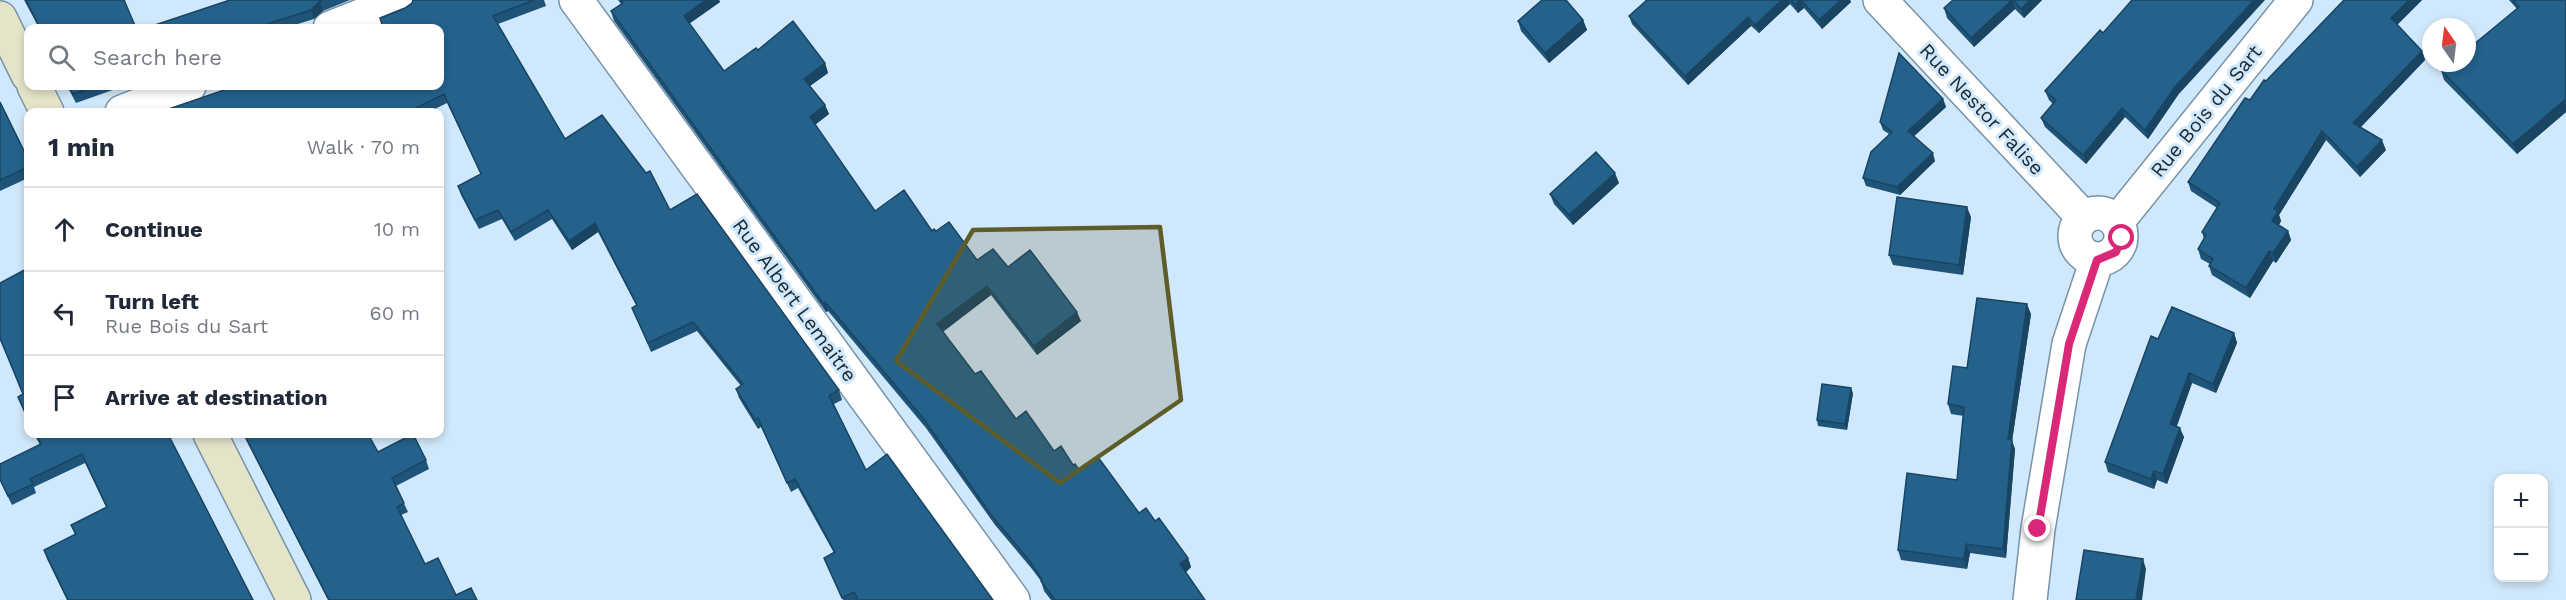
<!DOCTYPE html>
<html lang="en">
<head>
<meta charset="utf-8">
<style>
  :root { --surface:#fff; --page:#f2f2f3; --text:#1f2937; --muted:#747a83; --line:#e0e1e3 }
  body { margin:0; font-family:"Work Sans",sans-serif; background:var(--page); color:var(--text) }
  .controls { position:absolute; right:18px; bottom:18px; display:grid; overflow:hidden; border-radius:12px; box-shadow:0 3px 9px #0003 }
  .controls button { width:54px; height:54px; display:grid; place-items:center; padding:0; border:0; border-bottom:2px solid var(--line); background:var(--surface); color:var(--text); font:30px sans-serif }
  .compass { position:absolute; left:2422px; top:18px; width:54px; height:54px; border-radius:50%; background:var(--surface); box-shadow:0 3px 9px #0003; rotate:346deg }
  .stop { position:absolute; width:18px; height:18px; margin:-14px; border:4px solid #db2777; border-radius:50%; background:#fff }
  .stop.end { background:#db2777; border-color:#fff; box-shadow:0 2px 6px #0008 }
  .list { margin:0; padding:0; list-style:none }
  h2 { display:flex; justify-content:space-between; align-items:center; height:78px; margin:0; padding:0 24px; font-size:26px }
  h2 small { font-size:20px; font-weight:400; color:var(--muted) }
  .list li { display:grid; grid-template-columns:39px 1fr auto; gap:18px; align-items:center; box-sizing:border-box; height:84px; padding:0 24px; border-top:2px solid var(--line) }
  .list b { display:block; font-size:22px; white-space:nowrap }
  .list p { margin:0; font-size:20px; white-space:nowrap; color:var(--muted) }
  .list em { font-size:20px; font-style:normal; color:var(--muted) }
  .icon { flex:none; width:33px; height:33px; fill:none; stroke:currentColor; stroke-width:2; stroke-linecap:round; stroke-linejoin:round }
  .map { position:relative; flex:none; width:2566px; height:600px; overflow:hidden }
  .search { position:absolute; background:var(--surface); box-shadow:0 3px 9px #0003; left:24px; top:24px; width:420px; height:66px; display:flex; align-items:center; gap:15px; box-sizing:border-box; padding:0 21px; border-radius:12px; color:var(--muted); font-size:22px }
  .panel { position:absolute; background:var(--surface); box-shadow:0 3px 9px #0003; left:24px; top:108px; width:420px; height:330px; border-radius:12px }
  .map>svg:first-child { display:block }
  .lines { fill:none; stroke-linecap:round; stroke-linejoin:round }
  .street-casing { stroke:#7793a9; stroke-width:36 }
  .secondary-casing { stroke:#7793a9; stroke-width:36 }
  .street { stroke:#fff; stroke-width:33 }
  .secondary { stroke:#e5e4c8; stroke-width:33 }
  .wall { fill:#1f5478 }
  .shaded-wall { fill:#194562 }
  .building { fill:#24628c; stroke:#194562; stroke-width:1.5 }
  .route { stroke:#db2777; stroke-width:8 }
  .marked { fill:#5e5c29; fill-opacity:0.2; stroke:#5e5c29; stroke-width:4.5; stroke-linejoin:round }
  .labels { text-anchor:middle; dominant-baseline:central; stroke-width:6; stroke-linejoin:round; paint-order:stroke }
  .street-label { font-size:20px; fill:#1d2932; stroke:#d0e8fb }
</style>
</head>
<body>
<div class="map">
<svg width="2566" height="600" viewBox="0 0 2566 600">
  <rect width="100%" height="100%" fill="#d0e8fb"/>
  <g class="lines">
    <defs>
      <path id="street" d="M576,0L1013,600
        M1880,0L2084,218
        M330,28L401,0
        M122,112L189,86
        M2075 236a23 23 0 1 1 46 0a23 23 0 1 1-46 0Z
        M2117,222L2296,0
        M2030,600L2038,529L2069,344L2097,260"/>
      <path id="secondary" d="M0,18L28,75
        M34,86L47,112
        M210,434L294,600"/>
    </defs>
    <use href="#street" class="street-casing"/>
    <use href="#secondary" class="secondary-casing"/>
    <use href="#street" class="street"/>
    <use href="#secondary" class="secondary"/>
  </g>
  <path class="wall" d="M24,0H125L127,8L136,28H39Z
    M230,0H350L323,11L314,19L285,28H146Z
    M413,0H544L546,6L498,24L565,139L670,210L839,390L842,400L834,404L866,470L993,600H843L824,558L834,553L798,488L791,492L761,427L758,429L739,398L736,389L741,386L697,331L651,352L632,308L636,305L598,232L572,250L552,219L515,241L502,219L479,229L461,195L458,186L481,174L447,103L429,112H160L440,86L405,8L412,3Z
    M618,0H719L720,2L689,24L724,71L758,50L825,63L828,73L810,86L825,105L829,114L815,125L875,211L936,231L977,260L1008,267L1081,321L1037,355L991,295L943,332L975,374L1016,419L1080,471L1139,513L1155,521L1188,558L1191,567L1186,572L1205,600H1051L1044,591L1041,581L1032,569L995,525L926,428L828,311L826,312L614,21L611,11L621,4Z
    M1645,0H1850L1851,2L1822,29L1804,8L1798,13L1790,4L1759,33L1751,26L1688,85L1632,24L1629,16L1646,1Z
    M1953,0H2042L2024,18L2015,9L1974,47L1947,18L1944,8Z
    M2344,0H2422L2397,25L2422,51L2425,60L2361,127L2386,150L2360,177L2326,140L2279,215L2281,221L2279,225L2288,231L2291,240L2276,263L2273,261L2250,298L2212,275L2209,266L2210,264L2201,259L2198,249L2204,239L2202,232L2217,208L2191,191L2188,182L2250,100Z
    M2509,0H2566V112L2517,154L2444,80L2441,70L2517,9Z
    M1583,20L1587,30L1549,63L1521,31L1518,21Z
    M67,86H124L76,103Z
    M2045,91L2178,95L2148,139L2125,117L2086,164L2045,127L2041,118L2053,104L2049,100Z
    M1943,99L1946,107L1914,136L1935,161L1900,195L1866,186L1863,178L1889,134L1883,130L1880,122Z
    M0,102L28,159V178L0,191Z
    M1619,183L1573,225L1554,204L1550,194Z
    M1971,217L1963,275L1893,265L1889,255Z
    M28,268V421L18,397L23,394L0,340V283Z
    M2031,314L2012,441L2015,449L2006,558L1970,553L1967,569L1901,560L1898,550L1957,480L1964,416L1951,414L1948,404L1967,368Z
    M2234,333L2237,343L2216,393L2192,383L2177,426L2184,437L2167,484L2157,480L2154,489L2108,472L2105,462L2158,339Z
    M1853,393L1847,430L1818,426L1817,420Z
    M34,434H168L253,600H67L47,559L44,550L75,535L71,525L106,507L85,463L34,487L36,493L12,505L0,481V464L40,445Z
    M243,434H361L378,452L426,460L429,469L396,486L408,512L401,515L425,564L456,595L477,600H328Z"/>
  <path class="shaded-wall" d="M706,0H719L720,2L687,25L684,16Z
    M1782,0H1789L1790,4L1759,33L1755,25Z
    M1799,0H1801L1804,8L1798,13L1795,5Z
    M1841,0H1850L1851,2L1822,29L1819,20Z
    M2012,0L2015,9L1974,47L1971,38Z
    M2030,0H2042L2024,18L2021,9Z
    M2254,0H2265L2178,95L2148,139L2145,130L2175,87Z
    M2409,0H2422L2394,28L2391,18Z
    M320,1L323,11L314,19L311,10Z
    M1748,17L1751,26L1688,85L1685,76Z
    M1583,20L1587,30L1549,63L1545,53Z
    M2422,51L2425,60L2356,132L2353,123Z
    M825,63L828,73L807,88L804,79Z
    M1943,99L1946,107L1911,139L1908,131Z
    M2566,99V112L2517,154L2513,144Z
    M825,105L829,114L813,126L810,117Z
    M2122,108L2125,117L2086,164L2083,155Z
    M2322,131L2326,140L2279,215L2281,221L2276,230L2272,221L2274,209Z
    M2382,140L2386,150L2360,177L2357,167Z
    M1933,153L1935,161L1900,195L1897,187Z
    M1615,173L1619,183L1573,225L1569,215Z
    M1967,207L1971,217L1963,275L1959,265Z
    M595,223L598,232L572,250L569,241Z
    M2288,231L2291,240L2276,263L2273,253Z
    M2269,251L2273,261L2250,298L2246,288Z
    M987,286L991,295L940,333L937,324Z
    M825,302L828,311L826,312L823,303Z
    M2027,304L2031,314L2012,441L2015,449L2006,558L2003,549L2008,439Z
    M1077,312L1081,321L1037,355L1034,346Z
    M2234,333L2237,343L2216,393L2213,384Z
    M2189,373L2192,383L2174,433L2170,424Z
    M1851,388L1853,393L1847,430L1845,424Z
    M2180,428L2184,437L2167,484L2163,474Z
    M2154,471L2157,480L2154,489L2151,479Z
    M1966,544L1970,553L1967,569L1964,559Z
    M1188,558L1191,567L1184,574L1180,564Z
    M2143,559L2146,569L2142,600H2136Z"/>
  <path class="building" d="M26,0H124L136,28H40Z
    M230,0H323L320,1L311,10L255,28V26L249,28H146Z
    M413,0H534L493,16L565,139L602,115L646,173L650,171L670,210L697,194L839,390L829,396L866,470L887,454L993,600H858L854,592L842,598L824,558L835,552L795,479L787,483L758,418L755,420L736,389L743,384L693,322L648,343L632,308L637,305L595,223L569,241L548,210L511,232L498,210L475,220L458,186L481,174L444,94L408,112H160L236,86H440V28H383L380,18L405,8L412,3Z
    M621,0H706L684,16L724,71L756,48L758,50L793,21L825,63L804,79L825,105L810,117L875,211L904,190L932,231L934,229L936,231L949,222L977,260L993,249L1008,267L1030,250L1077,312L1034,346L987,286L937,324L975,374L981,371L1016,419L1026,411L1054,451L1061,446L1073,465L1075,464L1080,471L1098,457L1139,513L1146,508L1155,521L1159,518L1188,558L1180,564L1205,600H1055L1041,581L1042,580L1029,560L992,516L923,418L825,302L823,303L611,11L623,3Z
    M1542,0H1566L1583,20L1545,53L1518,21Z
    M1647,0H1782L1755,25L1748,17L1685,76L1629,16Z
    M1791,0H1799L1795,5Z
    M1801,0H1841L1819,20Z
    M1953,0H2012L1971,38L1944,8Z
    M2013,0H2030L2021,9Z
    M2132,0H2254L2175,87L2145,130L2122,108L2083,155L2041,118L2056,100L2045,91L2100,30L2103,33Z
    M2344,0H2409L2391,18L2422,51L2353,123L2382,140L2357,167L2322,131L2274,209L2278,211L2272,221L2288,231L2273,253L2269,251L2246,288L2209,266L2213,259L2198,249L2206,235L2202,232L2220,203L2188,182L2245,98L2250,100L2264,80L2266,81Z
    M2513,0H2566V99L2513,144L2441,70L2450,63H2467V50L2519,7Z
    M1899,53L1943,99L1908,131L1933,153L1897,187L1863,178L1871,152L1892,132L1880,122Z
    M69,86H96L73,94Z
    M0,102L28,159V167L0,180Z
    M1596,152L1615,173L1569,215L1550,194Z
    M1897,197L1967,207L1959,265L1889,255Z
    M28,268V419L18,397L23,394L0,338V283Z
    M1977,298L2027,304L2008,439L2012,440L2003,549L1966,544L1964,559L1898,550L1907,473L1957,480L1964,407L1948,404L1953,366L1967,368Z
    M2172,307L2234,333L2213,384L2189,373L2170,424L2180,428L2163,474L2154,471L2151,479L2105,462L2151,336L2158,339Z
    M1822,384L1851,388L1845,424L1817,420Z
    M36,434H168L253,600H68L44,550L76,534L71,525L107,507L82,454L30,479L33,484L8,496L0,479V464L41,444Z
    M244,434H361L362,435L364,434H368L378,452L413,434L426,460L392,478L404,503L397,507L425,564L438,558L456,595L471,588L477,600H329Z
    M2084,550L2143,559L2136,600H2076Z"/>
  <g class="lines">
    <path class="route" d="M2038,529L2069,344L2097,260L2116,252L2122,238"/>
  </g>
  <path class="marked" d="M1160,227L1181,400L1060,483L896,361L973,230Z"/>
  <g class="labels">
    <g class="street-label">
      <text transform="translate(1982 109) rotate(47)">Rue Nestor Falise</text>
      <text transform="translate(2206 111) rotate(-51)">Rue Bois du Sart</text>
      <text transform="translate(795 300) rotate(54)">Rue Albert Lemaitre</text>
    </g>
  </g>
</svg>
<div class="controls">
<button>+</button>
<button>−</button>
</div>
<svg class="compass" viewBox="-18 -18 36 36"><path d="M0-13l5 13h-10z" fill="#e53935"/><path d="M0 13l5-13h-10z" fill="#747a83"/></svg>
<div class="stop" style="left:2122px;top:238px"></div>
<div class="stop end" style="left:2038px;top:529px"></div>
<div class="search"><svg class="icon" aria-label="search" viewBox="0 0 24 24"><circle cx="10" cy="10" r="6"/><path d="M15 15l6 6"/></svg>Search here</div>
<section class="panel">
<h2>1 min<small>Walk · 70 m</small></h2>
<ul class="list">
<li><svg class="icon" aria-label="ahead" viewBox="0 0 24 24"><path d="M12 20V5M6 11l6-6 6 6"/></svg><div><b>Continue</b></div><em>10 m</em></li>
<li><svg class="icon" aria-label="left" viewBox="0 0 24 24"><path d="M17 20v-9H6M10 6l-5 5 5 5"/></svg><div><b>Turn left</b><p>Rue Bois du Sart</p></div><em>60 m</em></li>
<li><svg class="icon" aria-label="arrive" viewBox="0 0 24 24"><path d="M6 21V4h12l-3 4 3 4H6"/></svg><div><b>Arrive at destination</b></div></li>
</ul>
</section>
</div>
</body>
</html>
